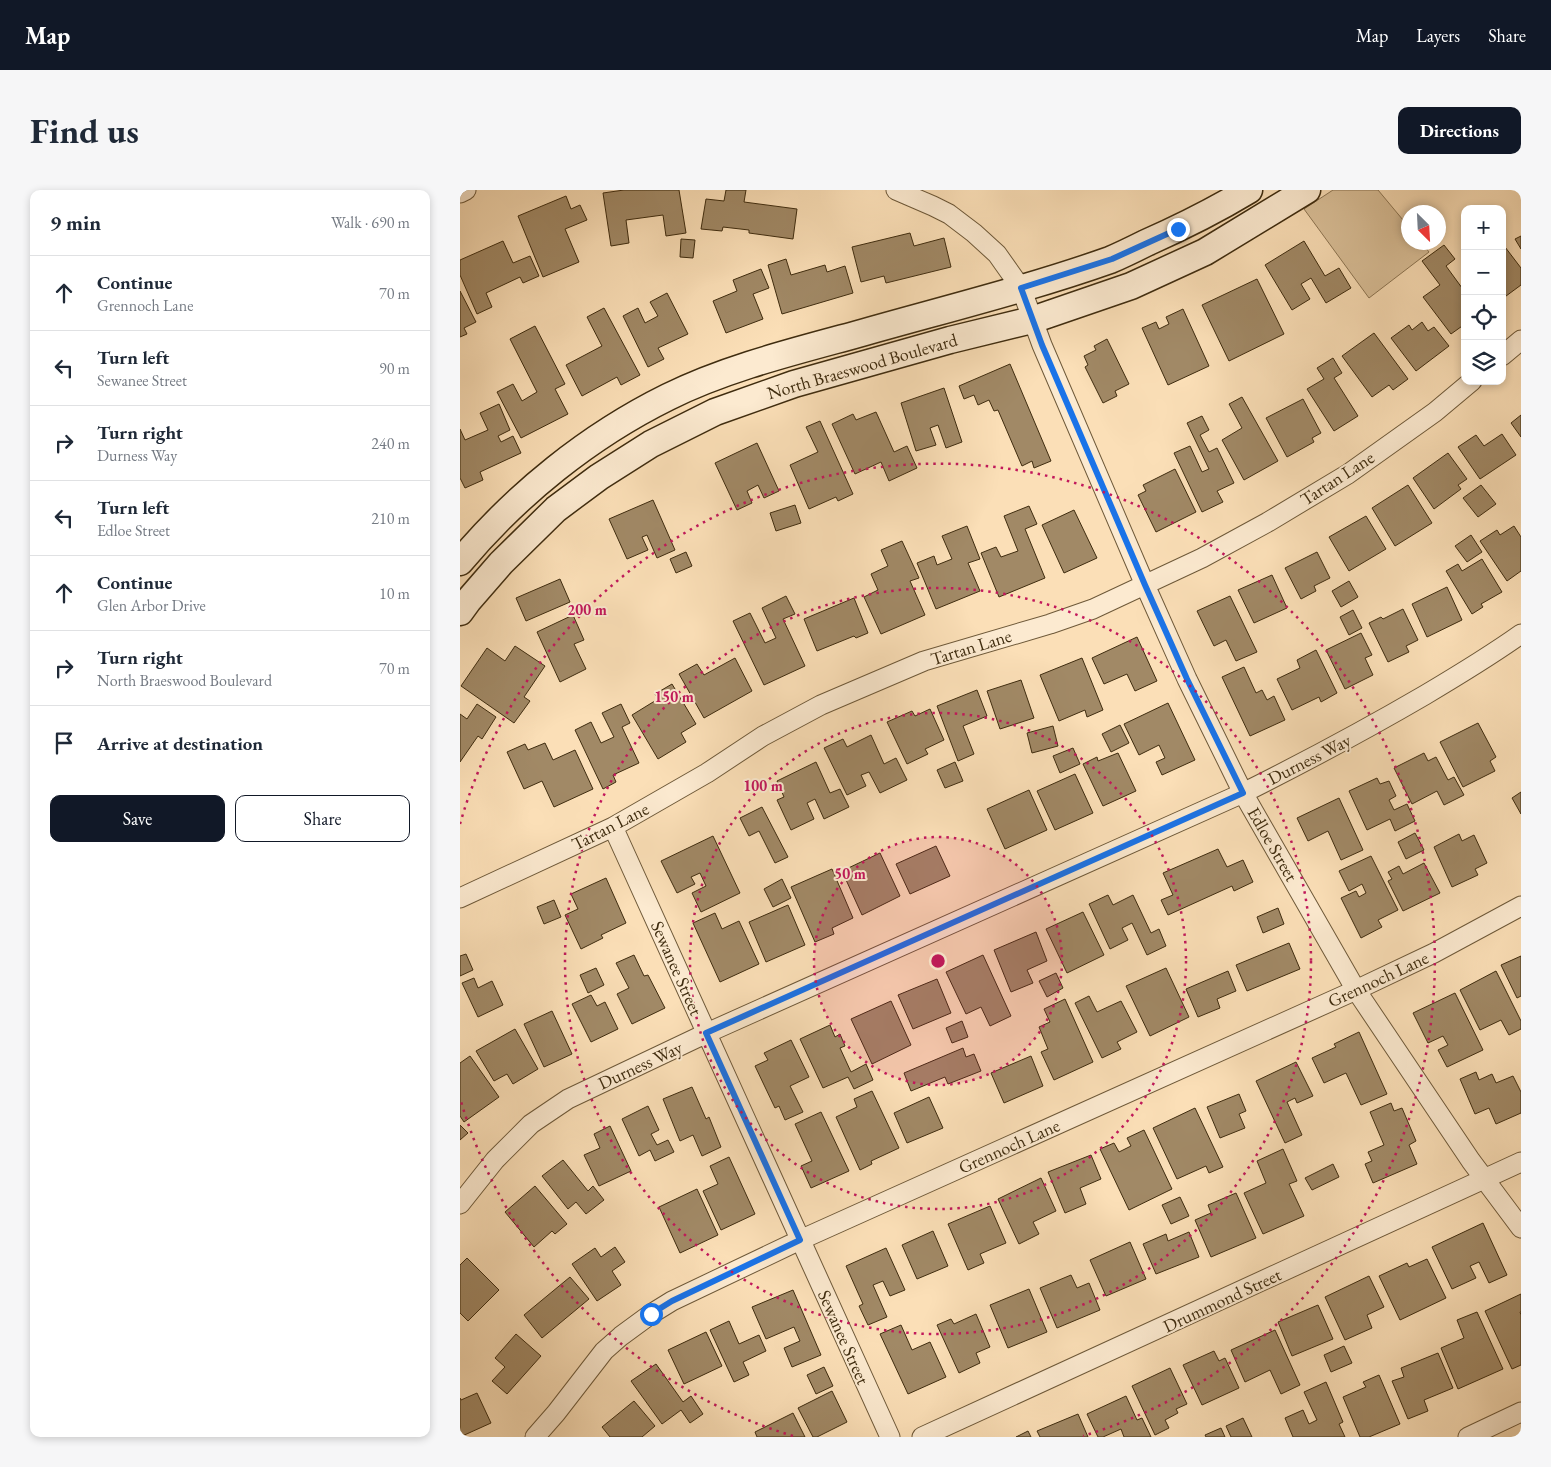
<!DOCTYPE html>
<html lang="en">
<head>
<meta charset="utf-8">
<style>
  :root { --surface:#fff; --page:#f6f6f7; --text:#1f2937; --muted:#747a83; --line:#e0e1e3; --accent:#111827 }
  body { margin:0; font-family:"EB Garamond",serif; background:var(--page); color:var(--text) }
  .controls { position:absolute; right:15px; top:15px; display:grid; overflow:hidden; border-radius:10px; box-shadow:0 2px 8px #0003 }
  .controls button { width:45px; height:45px; display:grid; place-items:center; padding:0; border:0; border-bottom:1px solid var(--line); background:var(--surface); color:var(--text); font:25px sans-serif }
  .compass { position:absolute; left:941px; top:15px; width:45px; height:45px; border-radius:50%; background:var(--surface); box-shadow:0 2px 8px #0003; rotate:156deg }
  .stop { position:absolute; width:15px; height:15px; margin:-11px; border:4px solid #1a73e8; border-radius:50%; background:#fff }
  .stop.end { background:#1a73e8; border-color:#fff; box-shadow:0 1px 5px #0008 }
  .list { margin:0; padding:0; list-style:none }
  h2 { display:flex; justify-content:space-between; align-items:center; height:65px; margin:0; padding:0 20px; font-size:21px }
  h2 small { font-size:16px; font-weight:400; color:var(--muted) }
  .list li { display:grid; grid-template-columns:32px 1fr auto; gap:15px; align-items:center; box-sizing:border-box; height:75px; padding:0 20px; border-top:1px solid var(--line) }
  .list b { display:block; font-size:19px; white-space:nowrap }
  .list p { margin:0; font-size:16px; white-space:nowrap; color:var(--muted) }
  .list em { font-size:16px; font-style:normal; color:var(--muted) }
  .actions { display:flex; gap:10px; padding:15px 20px }
  .actions a { flex:1; padding:11px 0; border:1px solid var(--accent); border-radius:10px; text-align:center; font-size:18px; color:var(--accent) }
  .actions .main { background:var(--accent); color:#fff }
  .icon { flex:none; width:28px; height:28px; fill:none; stroke:currentColor; stroke-width:2; stroke-linecap:round; stroke-linejoin:round }
  .map { position:relative; flex:none; width:1061px; height:1247px; overflow:hidden; border-radius:10px }
  header { display:flex; align-items:center; gap:30px; box-sizing:border-box; height:70px; padding:0 25px; background:var(--accent); color:#fff }
  header strong { font-size:24px }
  nav { display:flex; gap:28px; margin-inline-start:auto; font-size:18px }
  .intro { display:flex; align-items:center; justify-content:space-between; box-sizing:border-box; height:120px; padding:0 30px }
  h1 { margin:0; font-size:35px }
  .button { padding:12px 22px; border-radius:10px; background:var(--accent); color:#fff; font-size:18px; font-weight:700 }
  main { display:flex; gap:30px; padding:0 30px }
  aside { flex:1; background:var(--surface); border-radius:10px; box-shadow:0 2px 8px #0003 }
  .map>svg:first-child { display:block }
  .green { fill:#dbc19a; stroke:#8d7654 }
  .building { fill:#a18966; stroke:#3f2c0f }
  .lines { fill:none; stroke-linecap:round; stroke-linejoin:round }
  .street-casing { stroke:#6e5939; stroke-width:21 }
  .secondary-casing { stroke:#3f2c0f; stroke-width:29 }
  .street { stroke:#fcead0; stroke-width:19 }
  .secondary { stroke:#fcead0; stroke-width:26 }
  .route { stroke:#1a73e8; stroke-width:6 }
  .ring { fill:none; stroke:#c2185b; stroke-width:2.5; stroke-dasharray:2.5 5 }
  .labels { text-anchor:middle; dominant-baseline:central; stroke-width:4; stroke-linejoin:round; paint-order:stroke }
  .street-label { font-size:18px; fill:#3f2c0f; stroke:#fcead0 }
  .centre { fill:#c2185b; stroke:#fcead0; stroke-width:2.5 }
  .ring-label { font-size:15px; text-anchor:middle; font-weight:bold; fill:#c2185b; stroke:#fcead0; stroke-width:4; stroke-linejoin:round; paint-order:stroke }
</style>
</head>
<body>
<header>
<strong>Map</strong>
<nav><a>Map</a><a>Layers</a><a>Share</a></nav>
</header>
<div class="intro"><h1>Find us</h1><a class="button">Directions</a></div>
<main>
<aside>
<h2>9 min<small>Walk · 690 m</small></h2>
<ul class="list">
<li><svg class="icon" aria-label="ahead" viewBox="0 0 24 24"><path d="M12 20V5M6 11l6-6 6 6"/></svg><div><b>Continue</b><p>Grennoch Lane</p></div><em>70 m</em></li>
<li><svg class="icon" aria-label="left" viewBox="0 0 24 24"><path d="M17 20v-9H6M10 6l-5 5 5 5"/></svg><div><b>Turn left</b><p>Sewanee Street</p></div><em>90 m</em></li>
<li><svg class="icon" aria-label="right" viewBox="0 0 24 24"><path d="M7 20v-9h11M14 6l5 5-5 5"/></svg><div><b>Turn right</b><p>Durness Way</p></div><em>240 m</em></li>
<li><svg class="icon" aria-label="left" viewBox="0 0 24 24"><path d="M17 20v-9H6M10 6l-5 5 5 5"/></svg><div><b>Turn left</b><p>Edloe Street</p></div><em>210 m</em></li>
<li><svg class="icon" aria-label="ahead" viewBox="0 0 24 24"><path d="M12 20V5M6 11l6-6 6 6"/></svg><div><b>Continue</b><p>Glen Arbor Drive</p></div><em>10 m</em></li>
<li><svg class="icon" aria-label="right" viewBox="0 0 24 24"><path d="M7 20v-9h11M14 6l5 5-5 5"/></svg><div><b>Turn right</b><p>North Braeswood Boulevard</p></div><em>70 m</em></li>
<li><svg class="icon" aria-label="arrive" viewBox="0 0 24 24"><path d="M6 21V4h12l-3 4 3 4H6"/></svg><div><b>Arrive at destination</b></div></li>
</ul>
<div class="actions"><a class="main">Save</a><a>Share</a></div>
</aside>
<div class="map">
<svg width="1061" height="1247" viewBox="0 0 1061 1247">
  <rect width="100%" height="100%" fill="#fbdfb7"/>
  <filter id="stains"><feTurbulence type="fractalNoise" baseFrequency=".004" numOctaves="4"/><feColorMatrix values="0 0 0 0 .2 0 0 0 0 .09 0 0 0 0 .02 0 0 0 .5 -.17"/></filter>
  <radialGradient id="worn" r=".72"><stop offset=".6" stop-color="#630" stop-opacity="0"/><stop offset="1" stop-color="#630" stop-opacity=".3"/></radialGradient>
  <path class="green" d="M873,0H918L948,36V52L962,53L969,62L909,108L844,19Z"/>
  <path class="building" d="M164,0H219L226,43L206,46L203,25L166,30L169,53L151,56L143,3Z
    M266,0H286L284,12L337,19L333,49L289,43V40L263,37L262,41L241,39L246,9L264,11Z
    M106,6L111,19L120,15L127,30L105,39L119,72L83,87L58,26Z
    M450,43L454,56L484,48L491,77L426,93L424,86L401,92L392,57Z
    M1061,46V59L1055,49Z
    M221,49L235,50L233,68L220,67Z
    M43,51L53,73L70,66L79,86L63,93L60,87L26,103L32,117L17,124L0,85V70Z
    M844,51L865,86L879,78L891,98L866,113L851,88L841,94L850,109L832,120L805,75Z
    M1042,53L1061,78V95L1042,109Z
    M984,55L995,69L986,76L1005,102V134L991,144L963,107L980,95L962,71Z
    M326,69L331,85L365,75L367,82L385,76L393,103L322,124L308,75Z
    M301,79L309,98L293,104L303,129L266,143L253,111L277,101L273,90Z
    M797,89L824,144L769,171L742,115Z
    M0,101L16,132L4,138L7,144L0,147Z
    M207,103L228,144L198,158L204,169L188,177L163,126L178,118L185,133L198,126L190,112Z
    M144,118L180,185L161,195L157,187L122,206L106,175L142,156L127,127Z
    M723,119L749,176L708,195L682,138L696,132L699,139L709,134L706,127Z
    M962,132L968,141L974,137L989,156L956,181L931,148L949,135L952,140Z
    M75,136L105,194L95,199L108,224L61,248L37,202L53,194L62,211L77,202L50,149Z
    M914,143L948,189L933,200L929,195L912,207L882,166Z
    M647,149L669,194L655,201L657,206L643,213L625,177L628,175L624,166L636,160L634,156Z
    M873,168L882,183L874,188L898,226L874,241L847,199L864,189L857,178Z
    M550,174L591,271L574,278L572,271L562,276L538,220L534,221L529,210L518,215L514,205L504,209L499,196Z
    M484,198L502,252L486,258L478,235L470,238L476,255L456,261L441,213Z
    M782,207L818,271L784,290L762,250L782,238L769,214Z
    M843,209L861,243L852,248L854,252L827,267L806,228Z
    M39,214L50,240L38,246L41,252L53,246L61,263L20,282L23,290L5,298L0,288V239L5,250L28,240L20,223Z
    M416,222L434,262L447,256L457,278L429,291L421,272L395,284L372,234L393,224L396,230Z
    M1061,225V247L1051,233Z
    M742,226L749,240L740,245L749,262L757,258L774,293L757,301L763,312L742,322L714,263L730,256L742,282L749,279L727,233Z
    M360,231L393,304L378,311L376,307L349,319L330,275L358,262L346,237Z
    M1042,244L1056,265L1020,289L998,257L1016,245L1024,256Z
    M297,253L319,301L304,308L298,295L287,301L292,313L277,320L255,273Z
    M988,263L1007,289L998,295L1001,299L974,319L953,288Z
    M715,279L736,322L696,342L678,305L686,301L683,295Z
    M948,295L972,333L935,356L912,318Z
    M1021,295L1036,314L1018,327L1003,308Z
    M193,310L215,360L197,368L187,345L182,347L188,360L167,369L149,329Z
    M335,315L341,333L316,341L310,323Z
    M569,316L577,334L565,339L585,388L539,407L521,363L536,357L541,367L558,361L544,326Z
    M614,320L637,368L604,383L582,335Z
    M906,326L926,359L889,381L869,347Z
    M507,336L520,369L508,373L520,401L476,419L457,373L474,366L477,375L492,369L482,346Z
    M1054,336L1061,347V381L1047,391L1020,351L1037,340L1040,345Z
    M1011,345L1022,362L1007,372L995,356Z
    M442,351L459,388L450,391L465,425L421,444L404,407L418,400L411,384L428,376L421,360Z
    M226,362L232,376L216,383L210,369Z
    M857,362L870,388L854,396L856,401L841,409L825,378Z
    M1022,369L1042,402L1021,414L1023,417L1012,424L986,381L998,374L1002,381Z
    M812,385L827,418L794,433L778,400Z
    M100,389L110,412L66,431L56,408Z
    M889,391L898,407L881,417L872,401Z
    M987,397L1002,430L967,447L952,414Z
    M326,406L335,424L323,429L345,476L304,495L273,431L290,423L305,453L316,448L302,418Z
    M770,406L797,462L776,471L766,450L754,456L737,421Z
    M394,408L408,443L396,448L394,446L357,461L344,429Z
    M943,419L958,450L946,456L949,462L928,472L909,433L921,427L923,429Z
    M893,420L902,438L889,445L880,427Z
    M113,425L124,450L114,454L126,479L100,492L77,442Z
    M901,443L912,465L905,468L913,485L885,499L866,460Z
    M677,447L697,491L675,501L667,484L644,494L632,468Z
    M55,456L85,476L64,507L70,511L54,533L1,496L27,458L45,471Z
    M856,460L877,503L861,512L859,507L832,520L817,489L840,478L837,470Z
    M275,468L292,501L244,528L219,484L237,474L244,485Z
    M622,468L643,520L627,527L625,520L599,531L580,485Z
    M784,477L796,503L802,500L807,510L814,506L825,530L790,546L762,487Z
    M561,490L574,528L540,539L527,501Z
    M212,494L236,534L221,543L226,552L198,569L172,525L198,509L195,504Z
    M517,500L527,526L503,536L514,564L498,571L477,516Z
    M708,513L735,570L702,585L696,572L705,568L699,555L679,565L664,534Z
    M17,514L36,527L22,549L18,546L0,572V524L7,529Z
    M161,514L170,533L162,537L179,573L153,585L156,592L143,599L115,540L131,532L141,553L154,547L142,523Z
    M470,519L484,550L465,559L468,564L447,574L427,532L452,521L455,526Z
    M1018,533L1036,567L1030,571L1035,581L1003,597L980,552Z
    M660,535L669,553L651,562L642,544Z
    M593,536L598,556L572,563L567,543Z
    M411,545L424,574L436,568L447,590L420,603L409,582L401,585L406,596L387,605L364,558L383,549L387,557Z
    M85,553L93,570L115,560L133,599L94,617L82,591L64,599L47,562L65,554L68,560Z
    M613,558L620,574L600,583L593,566Z
    M658,563L676,601L643,616L623,574L637,567L638,571Z
    M964,563L968,571L976,567L988,590L994,587L1004,605L984,615L977,601L952,614L934,578Z
    M356,572L370,603L380,599L389,617L364,629L355,609L347,613L354,629L331,640L317,610L324,607L317,591Z
    M495,572L503,591L485,598L477,580Z
    M615,584L633,623L595,640L577,601Z
    M917,588L920,594L929,591L936,606L929,610L934,620L947,614L955,631L935,641L930,629L907,640L889,601Z
    M569,600L587,640L545,659L527,619Z
    M1061,602V624L1052,608Z
    M879,608L903,660L881,670L868,641L848,651L837,628Z
    M302,617L328,667L315,673L299,641L289,646L280,628Z
    M955,643L964,660L946,669L938,652Z
    M999,644L1002,651L1014,645L1027,673L1015,679L1018,685L992,697L974,657Z
    M253,646L280,703L241,722L232,703L246,696L240,683L231,687L235,694L217,703L201,671Z
    M476,656L490,686L450,704L436,674Z
    M758,659L767,677L783,670L793,692L774,701L772,696L708,725L701,710L713,705L703,683Z
    M420,663L440,706L402,725L382,681Z
    M911,666L938,720L918,730L922,737L901,748L881,708L896,701L899,707L906,703L902,694L889,701L879,681Z
    M964,673L980,703L943,721L928,691L932,689L928,682L939,676L943,684Z
    M372,679L393,728L372,738L374,744L355,752L331,697Z
    M146,688L166,733L141,745L143,748L121,759L105,725L118,719L111,704Z
    M322,689L331,708L313,717L304,699Z
    M648,705L653,715L673,705L691,743L699,739L706,756L687,765L672,733L662,738L668,750L650,759L629,714Z
    M94,710L101,727L84,734L77,717Z
    M328,715L345,755L306,772L289,732Z
    M818,718L824,734L803,743L797,727Z
    M623,722L644,765L607,783L586,739Z
    M255,723L262,739L279,731L299,774L260,792L233,733Z
    M576,742L587,771L567,780L573,793L551,802L534,760Z
    M829,753L840,779L787,801L776,775Z
    M6,764L13,780L0,786V766Z
    M174,765L184,786L188,785L205,818L172,834L157,804L169,798L156,773Z
    M523,765L551,826L530,836L521,817L506,824L486,782Z
    M1061,766V806L1057,808L1041,775Z
    M136,778L144,795L128,803L120,785Z
    M706,778L729,827L690,846L666,796Z
    M768,781L776,801L757,809L760,818L738,827L726,799Z
    M1036,781L1061,831V839L1049,845L1041,830L1020,840L1000,800Z
    M596,783L603,798L587,807L579,791Z
    M14,788L18,798L32,791L43,815L18,827L2,793Z
    M477,789L491,823L453,839L438,805Z
    M995,803L1023,860L987,877L978,860L988,855L983,846L968,853L953,823Z
    M131,805L137,816L145,812L158,839L131,852L112,814Z
    M629,806L637,822L661,811L677,842L657,852L661,859L642,868L615,813Z
    M605,809L633,872L594,890L581,862L588,859L579,837L590,832L584,819Z
    M431,811L451,855L412,874L391,829Z
    M92,821L112,864L84,877L64,834Z
    M502,831L508,847L492,853L486,838Z
    M370,835L375,847L380,844L385,856L380,858L391,882L406,874L413,890L394,899L388,887L363,898L340,849Z
    M55,839L78,879L53,894L47,884L34,891L16,861Z
    M899,842L927,904L901,915L886,883L864,893L852,868L876,857L874,854Z
    M331,850L349,887L330,896L343,922L325,930L319,916L315,918L295,876L308,870L304,863Z
    M503,858L506,867L514,864L521,881L488,894L485,887L451,901L444,883Z
    M10,866L39,907L4,932L0,926V873Z
    M571,866L583,896L544,913L531,883Z
    M836,872L853,906L837,913L835,908L827,912L842,945L825,953L796,891Z
    M1016,882L1019,890L1032,884L1036,893L1053,886L1061,902V923L1036,934L1029,918L1015,924L1000,889Z
    M232,897L246,929L249,927L261,957L242,966L233,945L220,951L203,909Z
    M412,901L439,958L411,971L412,974L400,980L376,927L397,917L394,909Z
    M779,904L786,921L779,924L785,938L760,948L747,917Z
    M469,907L483,938L447,953L434,923Z
    M931,913L934,921L942,918L956,951L949,955L957,974L913,993L905,974L912,971L908,962L924,955L910,922Z
    M188,916L199,940L191,944L197,955L208,950L214,962L195,971L190,960L179,966L162,929Z
    M735,918L763,977L749,983L746,976L717,989L693,938Z
    M361,922L389,981L351,998L341,976L352,971L335,934Z
    M0,935L8,943L0,950Z
    M150,936L171,981L139,996L124,965L140,958L134,944Z
    M684,940L712,999L669,1020L640,959L654,953L659,962L671,956L667,948Z
    M823,959L837,991L829,994L844,1026L803,1044L784,1003L806,993L797,971Z
    M631,965L641,989L620,998L626,1014L605,1023L588,982Z
    M269,967L295,1024L261,1040L243,1001L258,994L250,976Z
    M103,970L128,1001L133,996L144,1010L126,1024L116,1012L108,1019L82,986Z
    M873,974L879,987L852,1000L845,988Z
    M581,988L596,1021L573,1032L579,1044L559,1054L538,1009Z
    M75,996L107,1034L95,1044L92,1041L74,1057L45,1022Z
    M237,999L258,1045L220,1063L199,1017Z
    M776,1003L796,1048L751,1067L735,1030L751,1023L748,1015Z
    M720,1007L729,1026L711,1034L702,1015Z
    M530,1016L546,1053L520,1064L524,1073L508,1080L488,1034Z
    M1023,1033L1047,1085L1029,1093L1019,1072L1010,1076L1016,1088L992,1099L972,1057Z
    M473,1041L488,1076L457,1089L442,1055Z
    M729,1042L739,1067L696,1084L683,1054L706,1044L708,1051Z
    M670,1052L686,1089L646,1106L630,1070Z
    M155,1057L165,1072L152,1081L161,1095L137,1111L112,1074L135,1058L141,1067Z
    M426,1058L445,1100L430,1106L423,1091L413,1095L427,1127L408,1135L399,1116L403,1114L386,1076Z
    M7,1068L39,1100L8,1131L0,1123V1075Z
    M967,1069L986,1108L940,1130L919,1086L947,1073L949,1077Z
    M611,1085L617,1098L629,1093L640,1120L597,1138L580,1098Z
    M909,1086L924,1117L907,1125L912,1138L885,1150L865,1107Z
    M110,1087L129,1109L82,1148L64,1125Z
    M569,1099L587,1142L548,1158L530,1115Z
    M333,1100L361,1165L332,1177L324,1158L340,1151L334,1137L306,1149L292,1117Z
    M1061,1104V1122H1060L1061,1125V1175L1052,1179L1025,1121Z
    M858,1115L873,1149L832,1166L818,1132Z
    M1017,1122L1043,1179L998,1199L981,1158L1004,1148L997,1130Z
    M516,1124L530,1157L516,1163L520,1173L499,1183L477,1135L491,1129L494,1134Z
    M269,1131L279,1154L299,1145L306,1161L283,1172L289,1185L274,1192L250,1140Z
    M441,1135L452,1160L470,1152L486,1187L448,1204L420,1144Z
    M815,1140L840,1195L821,1204L810,1180L785,1192L771,1160Z
    M246,1142L262,1176L224,1194L208,1160Z
    M56,1144L81,1166L47,1204L32,1191L45,1177L35,1168Z
    M884,1156L892,1173L871,1182L864,1165Z
    M754,1161L759,1171L765,1168L779,1198L742,1215L723,1175Z
    M978,1163L993,1198L964,1210L968,1221L948,1229L932,1191L944,1187L941,1178Z
    M196,1174L223,1212L231,1206L243,1224L230,1233L221,1220L202,1234L171,1191Z
    M364,1177L373,1196L356,1204L347,1185Z
    M710,1178L727,1214L716,1219L718,1223L705,1230L709,1238L695,1245L672,1196Z
    M919,1185L940,1234L909,1247H900L883,1207L906,1197L903,1192Z
    M866,1192L883,1232L879,1234L885,1247H833L825,1228L843,1220L849,1234L857,1230L844,1202Z
    M372,1201L387,1232L357,1247H353L338,1218Z
    M17,1203L31,1233L0,1247V1208L1,1210Z
    M666,1206L677,1230L682,1228L691,1247H664L661,1239L643,1247H638L627,1224Z
    M174,1211L195,1236L182,1247H150L142,1237Z
    M333,1223L345,1247H297L295,1242Z
    M618,1224L628,1247H580L577,1241Z
    M783,1228L792,1247H771L766,1236Z
    M761,1238L765,1247H746L745,1245Z
    M568,1241L571,1247H556Z"/>
  <g class="lines">
    <defs>
      <path id="street" d="M436,0L473,16L489,24L514,43L537,64L561,98L582,155L685,395L727,489L783,603L896,800L1011,971L1061,1038
        M0,3L6,0
        M1042,166L1061,150
        M153,637L430,1247
        M0,708L153,637L247,583L303,546L361,515L464,471L590,434L633,419L742,368L808,332L888,284L975,222L1012,191
        M0,1014L35,970L71,934L108,909L247,843L783,603C845,572 905,540 965,505C997,486 1030,466 1061,444
        M75,1247L96,1223L144,1161L161,1146L191,1124L212,1111L340,1050L896,800L974,763L1061,716
        M462,1247L1061,972
        M1008,1247L1061,1222"/>
      <path id="secondary" d="M0,372C57,304 129,246 208,207C266,178 336,161 398,144C482,120 568,99 650,70C662,65 674,59 686,53C722,37 756,20 789,0
        M0,422L8,411L41,373L96,319L139,287L191,254L255,222L334,194L490,150L572,130L671,96L745,62L847,0"/>
    </defs>
    <use href="#street" class="street-casing"/>
    <use href="#secondary" class="secondary-casing"/>
    <use href="#street" class="street"/>
    <use href="#secondary" class="secondary"/>
  </g>
  <g class="lines">
    <path class="route" d="M191,1124L212,1111L340,1050L246,843L783,603L727,489L685,395L582,155L561,98L652,69L718,39"/>
  </g>
  <circle cx="478" cy="771" r="124" fill="#c2185b" fill-opacity=".12"/>
  <g class="ring">
    <circle cx="478" cy="771" r="124"/>
    <circle cx="478" cy="771" r="248"/>
    <circle cx="478" cy="771" r="373"/>
    <path d="M333 1246A497 497 0 0 1 0 908M0 634A497 497 0 1 1 623 1246"/>
  </g>
  <g class="labels">
    <g class="street-label">
      <text transform="translate(402 176) rotate(-16)">North Braeswood Boulevard</text>
      <text transform="translate(877 288) rotate(-33)">Tartan Lane</text>
      <text transform="translate(511 457) rotate(-17)">Tartan Lane</text>
      <text transform="translate(849 569) rotate(-27)">Durness Way</text>
      <text transform="translate(150 636) rotate(-27)">Tartan Lane</text>
      <text transform="translate(813 654) rotate(60)">Edloe Street</text>
      <text transform="translate(217 778) rotate(66)">Sewanee Street</text>
      <text transform="translate(918 789) rotate(-25)">Grennoch Lane</text>
      <text transform="translate(180 875) rotate(-25)">Durness Way</text>
      <text transform="translate(549 956) rotate(-24)">Grennoch Lane</text>
      <text transform="translate(762 1110) rotate(-25)">Drummond Street</text>
      <text transform="translate(384 1147) rotate(66)">Sewanee Street</text>
    </g>
  </g>
  <circle cx="478" cy="771" r="8" class="centre"/>
  <g class="ring-label">
    <text x="127" y="425">200 m</text>
    <text x="214" y="512">150 m</text>
    <text x="303" y="601">100 m</text>
    <text x="390" y="689">50 m</text>
  </g>
  <rect width="100%" height="100%" filter="url(#stains)"/>
  <rect width="100%" height="100%" fill="url(#worn)"/>
</svg>
<div class="controls">
<button>+</button>
<button>−</button>
<button><svg class="icon" aria-label="locate" viewBox="0 0 24 24"><circle cx="12" cy="12" r="6"/><path d="M12 2v4M12 18v4M2 12h4M18 12h4"/></svg></button>
<button><svg class="icon" aria-label="layers" viewBox="0 0 24 24"><path d="M12 4l9 5-9 5-9-5zM3 14l9 5 9-5"/></svg></button>
</div>
<svg class="compass" viewBox="-18 -18 36 36"><path d="M0-13l5 13h-10z" fill="#e53935"/><path d="M0 13l5-13h-10z" fill="#747a83"/></svg>
<div class="stop" style="left:191px;top:1124px"></div>
<div class="stop end" style="left:718px;top:39px"></div>
</div>
</main>
</body>
</html>
